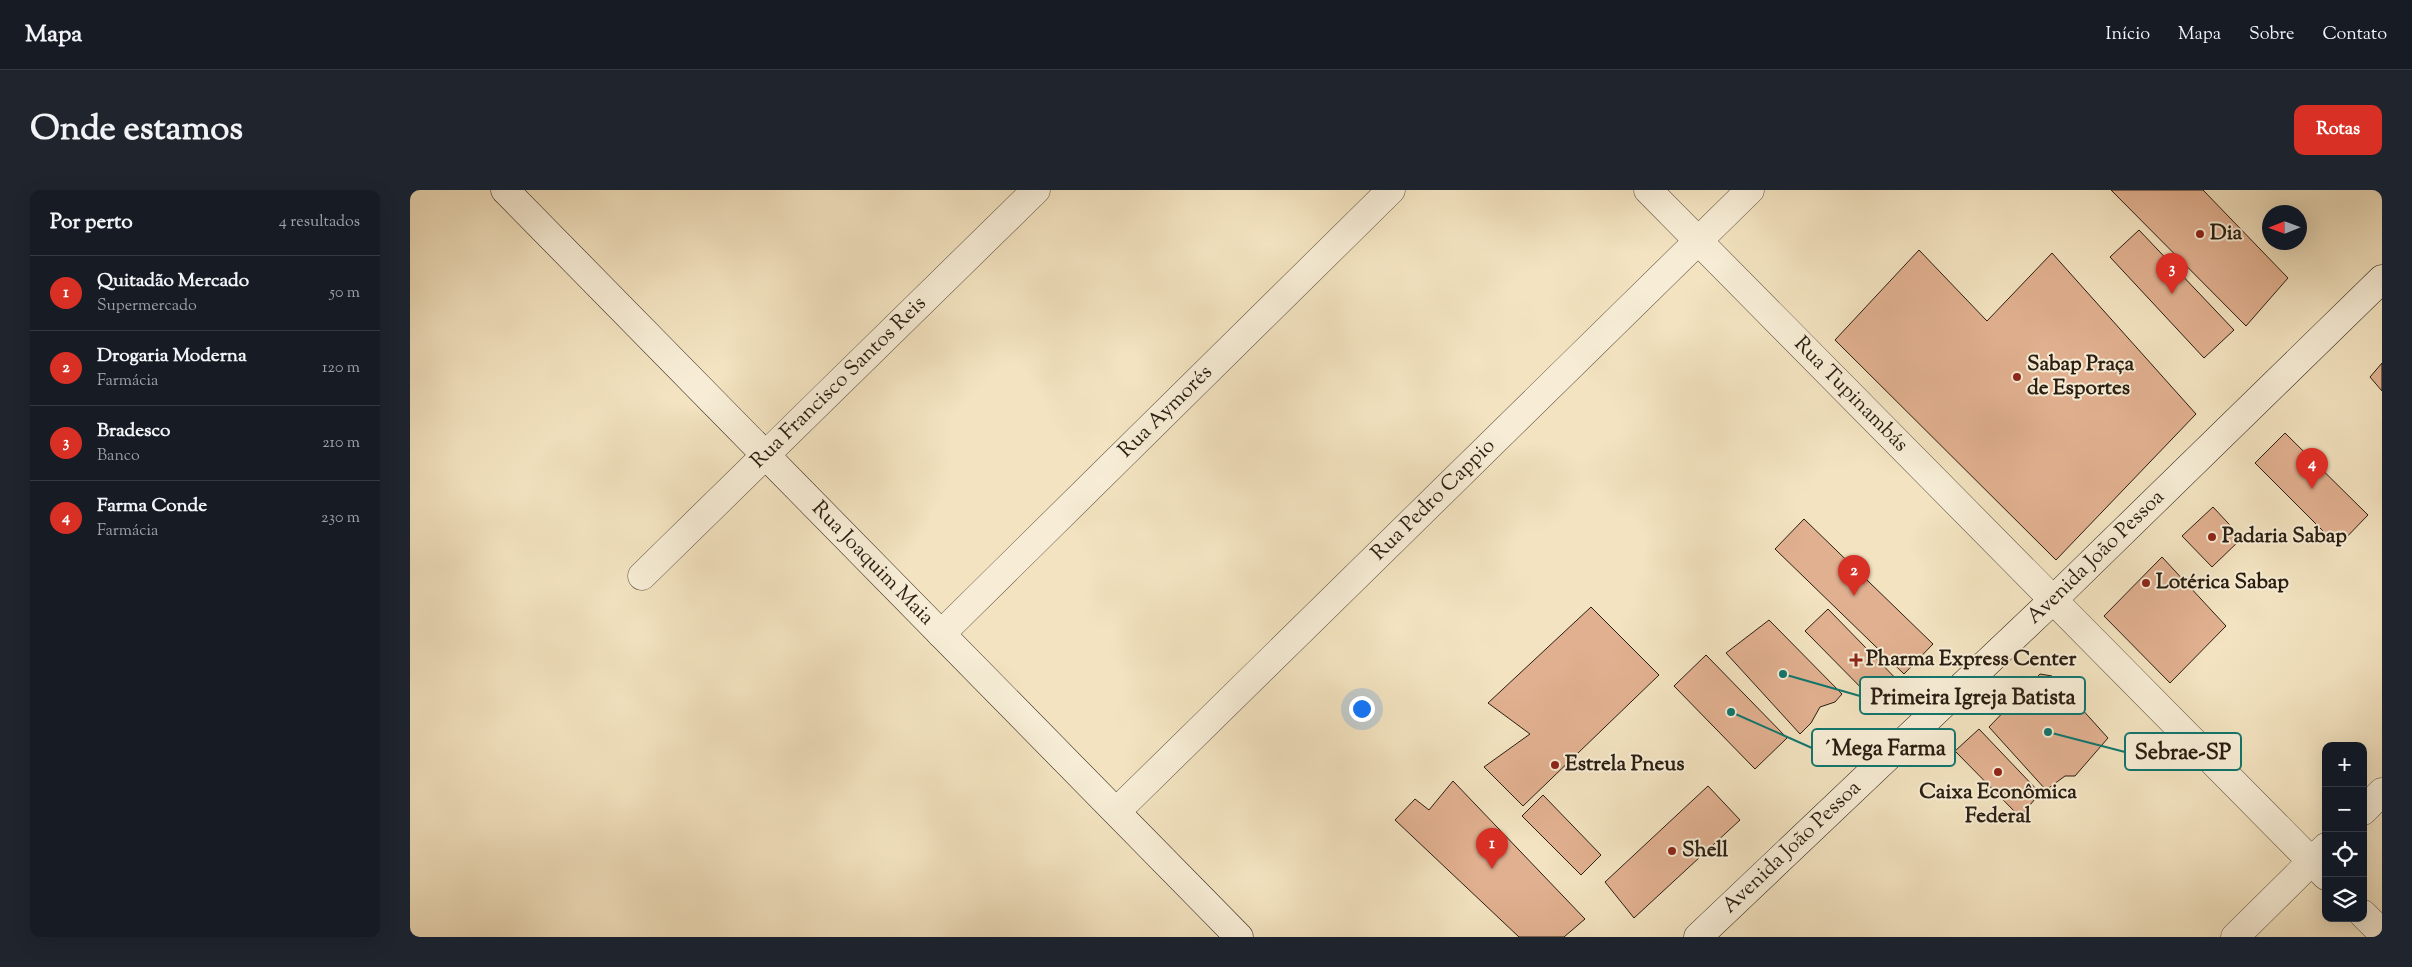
<!DOCTYPE html>
<html lang="pt">
<head>
<meta charset="utf-8">
<style>
  :root { --surface:#171b24; --page:#20242c; --text:#f1f3f6; --muted:#9ea1a6; --line:#363941; --accent:#d93025 }
  body { margin:0; font-family:"Sorts Mill Goudy",serif; background:var(--page); color:var(--text) }
  .controls { position:absolute; right:15px; bottom:15px; display:grid; overflow:hidden; border-radius:10px; box-shadow:0 5px 20px #0002 }
  .controls button { width:45px; height:45px; display:grid; place-items:center; padding:0; border:0; border-bottom:1px solid var(--line); background:var(--surface); color:var(--text); font:25px sans-serif }
  .compass { position:absolute; left:1852px; top:15px; width:45px; height:45px; border-radius:50%; background:var(--surface); box-shadow:0 5px 20px #0002; rotate:269deg }
  .you { position:absolute; left:951px; top:518px; width:18px; height:18px; margin:-12px; border:4px solid #fff; border-radius:50%; background:#1a73e8; box-shadow:0 0 0 8px #1a73e833 }
  .badge { display:grid; place-items:center; width:32px; height:32px; border-radius:50%; background:var(--accent); color:#fff; font-size:16px; font-weight:700 }
  .pin { position:absolute; translate:-50% -41px; filter:drop-shadow(0 1px 2px #0008) }
  .pin::after { content:''; position:absolute; top:26px; width:18px; height:15px; background:inherit; clip-path:polygon(0 0,100% 0,50% 100%) }
  .list { margin:0; padding:0; list-style:none }
  h2 { display:flex; justify-content:space-between; align-items:center; height:65px; margin:0; padding:0 20px; font-size:21px }
  h2 small { font-size:16px; font-weight:400; color:var(--muted) }
  .list li { display:grid; grid-template-columns:32px 1fr auto; gap:15px; align-items:center; box-sizing:border-box; height:75px; padding:0 20px; border-top:1px solid var(--line) }
  .list b { display:block; font-size:19px; white-space:nowrap }
  .list p { margin:0; font-size:16px; white-space:nowrap; color:var(--muted) }
  .list em { font-size:16px; font-style:normal; color:var(--muted) }
  .icon { flex:none; width:28px; height:28px; fill:none; stroke:currentColor; stroke-width:2; stroke-linecap:round; stroke-linejoin:round }
  .map { position:relative; flex:none; width:1972px; height:747px; overflow:hidden; border-radius:10px }
  header { display:flex; align-items:center; gap:30px; box-sizing:border-box; height:70px; padding:0 25px; background:var(--surface); border-bottom:1px solid var(--line) }
  header strong { font-size:24px }
  nav { display:flex; gap:28px; margin-inline-start:auto; font-size:18px }
  .intro { display:flex; align-items:center; justify-content:space-between; box-sizing:border-box; height:120px; padding:0 30px }
  h1 { margin:0; font-size:35px }
  .button { padding:12px 22px; border-radius:10px; background:var(--accent); color:#fff; font-size:18px; font-weight:700 }
  main { display:flex; gap:30px; padding:0 30px }
  aside { flex:1; background:var(--surface); border-radius:10px; box-shadow:0 5px 20px #0002 }
  .map>svg:first-child { display:block }
  .building { fill:#e1b090; stroke:#291d11 }
  .lines { fill:none; stroke-linecap:round; stroke-linejoin:round }
  .street-casing { stroke:#5c4e3d; stroke-width:29 }
  .secondary-casing { stroke:#291d11; stroke-width:29 }
  .street { stroke:#f7edd6; stroke-width:28 }
  .secondary { stroke:#f7edd6; stroke-width:28 }
  .poi-dot { fill:#8f2418; stroke:#f7edd6; stroke-width:2 }
  .labels { text-anchor:middle; dominant-baseline:central; stroke-width:4; stroke-linejoin:round; paint-order:stroke }
  .poi-label { font-size:21px; font-weight:bold; fill:#291d11; stroke:#f7edd6; text-anchor:start }
  .street-label { font-size:21px; fill:#291d11; stroke:#f7edd6 }
  .leader { fill:none; stroke:#0f766e; stroke-width:2 }
  .callout-dot { fill:#0f766e; stroke:#f7edd6; stroke-width:2 }
  .callout { fill:#f7edd6; stroke:#0f766e; stroke-width:2 }
  .callout-label { font-size:22px; text-anchor:middle; font-weight:bold; fill:#291d11 }
</style>
</head>
<body>
<header>
<strong>Mapa</strong>
<nav><a>Início</a><a>Mapa</a><a>Sobre</a><a>Contato</a></nav>
</header>
<div class="intro"><h1>Onde estamos</h1><a class="button">Rotas</a></div>
<main>
<aside>
<h2>Por perto<small>4 resultados</small></h2>
<ul class="list">
<li><span class="badge">1</span><div><b>Quitadão Mercado</b><p>Supermercado</p></div><em>50 m</em></li>
<li><span class="badge">2</span><div><b>Drogaria Moderna</b><p>Farmácia</p></div><em>120 m</em></li>
<li><span class="badge">3</span><div><b>Bradesco</b><p>Banco</p></div><em>210 m</em></li>
<li><span class="badge">4</span><div><b>Farma Conde</b><p>Farmácia</p></div><em>230 m</em></li>
</ul>
</aside>
<div class="map">
<svg width="1972" height="747" viewBox="0 0 1972 747">
  <rect width="100%" height="100%" fill="#f3e3c0"/>
  <filter id="stains"><feTurbulence type="fractalNoise" baseFrequency=".004" numOctaves="4"/><feColorMatrix values="0 0 0 0 .2 0 0 0 0 .09 0 0 0 0 .02 0 0 0 .5 -.17"/></filter>
  <radialGradient id="worn" r=".72"><stop offset=".6" stop-color="#630" stop-opacity="0"/><stop offset="1" stop-color="#630" stop-opacity=".3"/></radialGradient>
  <path class="building" d="M1701,0H1793L1878,88L1836,136Z
    M1729,40L1824,140L1794,168L1700,67Z
    M1509,60L1577,131L1642,63L1786,224L1646,370L1425,150Z
    M1972,173V201L1960,187Z
    M1875,243L1958,325L1928,356L1845,273Z
    M1803,317L1832,348L1802,377L1772,346Z
    M1394,329L1523,454L1494,484L1365,359Z
    M1752,367L1816,436L1760,493L1694,426Z
    M1181,417L1249,485L1113,616L1074,577L1120,544L1078,513Z
    M1418,419L1496,499L1474,521L1395,441Z
    M1359,430L1432,504L1425,512L1410,517L1401,533L1390,544L1316,463Z
    M1296,465L1377,548L1345,579L1264,496Z
    M1630,484L1642,486L1698,548L1665,586H1655L1636,600L1579,537Z
    M1569,539L1630,603L1610,627L1545,561Z
    M1043,591L1175,729L1154,747H1109L985,630L1005,609L1019,620Z
    M1298,596L1330,630L1224,728L1195,692Z
    M1133,605L1191,665L1171,685L1112,626Z"/>
  <g class="lines">
    <defs>
      <g id="street">
        <path id="s1" d="M1238,0L1916,686"/>
        <path id="s2" d="M232,386L626,0"/>
        <path id="s3" d="M531,444L981,0"/>
        <path id="s4" d="M707,621L1340,0"/>
        <path d="M1953,621L1972,602"/>
        <path d="M1953,724L1972,743"/>
        <path d="M1825,747L1916,657"/>
      </g>
      <g id="secondary">
        <path id="s5" d="M95,0L829,747"/>
        <path id="s6" d="M1288,747L1644,409L1972,89"/>
      </g>
    </defs>
    <use href="#street" class="street-casing"/>
    <use href="#secondary" class="secondary-casing"/>
    <use href="#street" class="street"/>
    <use href="#secondary" class="secondary"/>
  </g>
  <g class="poi-dot">
    <circle cx="1790" cy="44" r="5"/>
    <circle cx="1607" cy="187" r="5"/>
    <circle cx="1802" cy="347" r="5"/>
    <circle cx="1736" cy="393" r="5"/>
    <path d="M1443.5 462.5h5v5h5v5h-5v5h-5v-5h-5v-5h5z"/>
    <circle cx="1145" cy="575" r="5"/>
    <circle cx="1588" cy="582" r="5"/>
    <circle cx="1262" cy="661" r="5"/>
  </g>
  <g class="labels">
    <g class="poi-label">
      <text x="1800" y="44">Dia</text>
      <text x="1617" y="175">Sabap Praça<tspan x="1617" dy="24">de Esportes</tspan></text>
      <text x="1812" y="347">Padaria Sabap</text>
      <text x="1746" y="393">Lotérica Sabap</text>
      <text x="1456" y="470">Pharma Express Center</text>
      <text x="1155" y="575">Estrela Pneus</text>
      <text x="1588" y="603" text-anchor="middle">Caixa Econômica<tspan x="1588" dy="24">Federal</tspan></text>
      <text x="1272" y="661">Shell</text>
    </g>
    <g class="street-label">
      <text stroke="none"><textPath href="#s2" startOffset="276">Rua Francisco Santos Reis</textPath></text>
      <text stroke="none"><textPath href="#s1" startOffset="288">Rua Tupinambás</textPath></text>
      <text stroke="none"><textPath href="#s3" startOffset="316">Rua Aymorés</textPath></text>
      <text stroke="none"><textPath href="#s4" startOffset="444">Rua Pedro Cappio</textPath></text>
      <text stroke="none"><textPath href="#s6" startOffset="550">Avenida João Pessoa</textPath></text>
      <text stroke="none"><textPath href="#s5" startOffset="524">Rua Joaquim Maia</textPath></text>
      <text stroke="none"><textPath href="#s6" startOffset="130">Avenida João Pessoa</textPath></text>
    </g>
  </g>
  <path class="leader" d="M1373 484L1450 506M1321 522L1402 558M1638 542L1715 562"/>
  <g class="callout-dot">
    <circle cx="1373" cy="484" r="5"/>
    <circle cx="1321" cy="522" r="5"/>
    <circle cx="1638" cy="542" r="5"/>
  </g>
  <g class="callout">
    <rect x="1450" y="487" width="225" height="37" rx="5"/>
    <rect x="1402" y="539" width="143" height="37" rx="5"/>
    <rect x="1715" y="543" width="116" height="37" rx="5"/>
  </g>
  <g class="callout-label">
    <text x="1563" y="514">Primeira Igreja Batista</text>
    <text x="1474" y="565">´Mega Farma</text>
    <text x="1773" y="569">Sebrae-SP</text>
  </g>
  <rect width="100%" height="100%" filter="url(#stains)"/>
  <rect width="100%" height="100%" fill="url(#worn)"/>
</svg>
<div class="controls">
<button>+</button>
<button>−</button>
<button><svg class="icon" aria-label="locate" viewBox="0 0 24 24"><circle cx="12" cy="12" r="6"/><path d="M12 2v4M12 18v4M2 12h4M18 12h4"/></svg></button>
<button><svg class="icon" aria-label="layers" viewBox="0 0 24 24"><path d="M12 4l9 5-9 5-9-5zM3 14l9 5 9-5"/></svg></button>
</div>
<svg class="compass" viewBox="-18 -18 36 36"><path d="M0-13l5 13h-10z" fill="#e53935"/><path d="M0 13l5-13h-10z" fill="#9ea1a6"/></svg>
<div class="you"></div>
<div class="pin badge" style="left:1082px;top:679px">1</div>
<div class="pin badge" style="left:1444px;top:406px">2</div>
<div class="pin badge" style="left:1762px;top:104px">3</div>
<div class="pin badge" style="left:1902px;top:299px">4</div>
</div>
</main>
</body>
</html>
